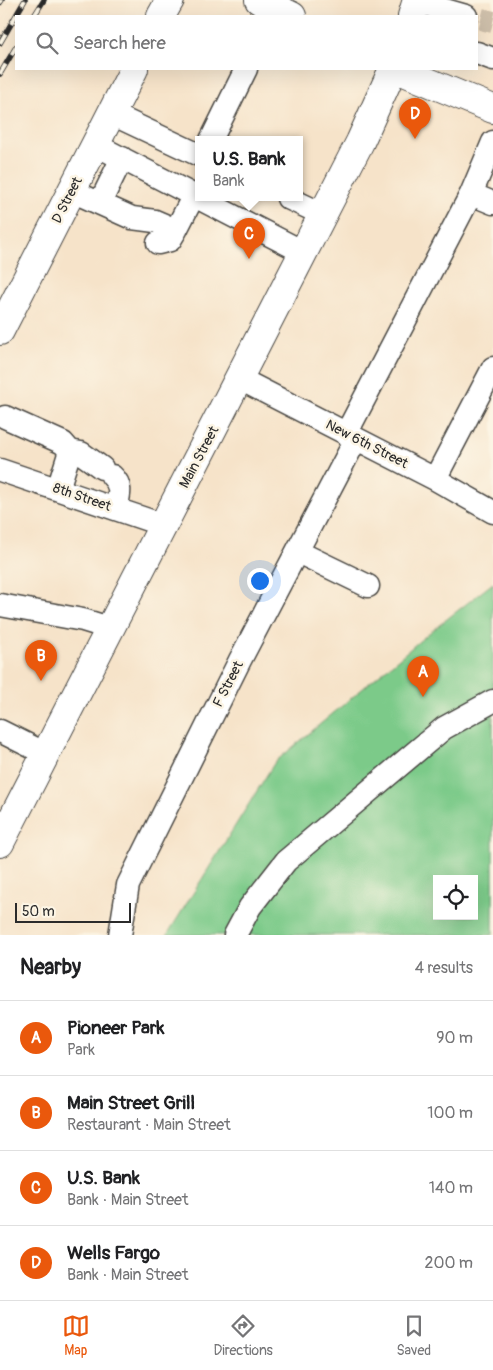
<!DOCTYPE html>
<html lang="en">
<head>
<meta charset="utf-8">
<style>
  :root { --surface:#fff; --page:#f6f6f6; --text:#202124; --muted:#757577; --line:#e0e0e0; --accent:#ea580c }
  body { margin:0; font-family:Pangolin,sans-serif; background:var(--page); color:var(--text) }
  .controls { position:absolute; right:15px; bottom:15px; display:grid; overflow:hidden; border-radius:0px; box-shadow:0 5px 20px #0002 }
  .controls button { width:45px; height:45px; display:grid; place-items:center; padding:0; border:0; border-bottom:1px solid var(--line); background:var(--surface); color:var(--text); font:25px sans-serif }
  .scale { position:absolute; left:15px; bottom:12px; width:116px; box-sizing:border-box; padding-left:5px; border:2px solid #2b2b2b; border-top:0; font-size:14px; line-height:18px; white-space:nowrap; color:#2b2b2b; -webkit-text-stroke:4px #fcf5e5; paint-order:stroke }
  .you { position:absolute; left:259px; top:580px; width:18px; height:18px; margin:-12px; border:4px solid #fff; border-radius:50%; background:#1a73e8; box-shadow:0 0 0 8px #1a73e833 }
  .badge { display:grid; place-items:center; width:32px; height:32px; border-radius:50%; background:var(--accent); color:#fff; font-size:16px; font-weight:700 }
  .pin { position:absolute; translate:-50% -41px; filter:drop-shadow(0 1px 2px #0008) }
  .pin::after { content:''; position:absolute; top:26px; width:18px; height:15px; background:inherit; clip-path:polygon(0 0,100% 0,50% 100%) }
  .popup { position:absolute; left:195px; top:136px; width:108px; height:65px; box-sizing:border-box; display:grid; place-content:center; border-radius:0px; background:var(--surface); filter:drop-shadow(0 1px 4px #0005); font-size:16px; white-space:nowrap; color:var(--muted) }
  .popup b { font-size:19px; color:var(--text) }
  .popup::after { content:''; position:absolute; left:50%; top:100%; margin-left:-10px; border:10px solid transparent; border-top-color:var(--surface) }
  .list { margin:0; padding:0; list-style:none }
  h2 { display:flex; justify-content:space-between; align-items:center; height:65px; margin:0; padding:0 20px; font-size:21px }
  h2 small { font-size:16px; font-weight:400; color:var(--muted) }
  .list li { display:grid; grid-template-columns:32px 1fr auto; gap:15px; align-items:center; box-sizing:border-box; height:75px; padding:0 20px; border-top:1px solid var(--line) }
  .list b { display:block; font-size:19px; white-space:nowrap }
  .list p { margin:0; font-size:16px; white-space:nowrap; color:var(--muted) }
  .list em { font-size:16px; font-style:normal; color:var(--muted) }
  .icon { flex:none; width:28px; height:28px; fill:none; stroke:currentColor; stroke-width:2; stroke-linecap:round; stroke-linejoin:round }
  .map { position:relative; flex:none; width:493px; height:935px; overflow:hidden }
  .search { position:absolute; background:var(--surface); box-shadow:0 5px 20px #0002; left:15px; right:15px; top:15px; height:55px; display:flex; align-items:center; gap:12px; box-sizing:border-box; padding:0 18px; border-radius:0px; color:var(--muted); font-size:19px }
  .sheet { height:365px; background:var(--surface) }
  nav { display:flex; justify-content:space-around; align-items:center; box-sizing:border-box; height:70px; border-top:1px solid var(--line); background:var(--surface); font-size:14px; color:var(--muted) }
  nav a { display:grid; justify-items:center; gap:2px }
  nav .on { color:var(--accent) }
  .map>svg:first-child { display:block }
  .green { fill:#7bca89; stroke:#537a5a; fill-rule:evenodd }
  .lines { fill:none; stroke-linecap:round; stroke-linejoin:round }
  .minor-tunnel { stroke:#cdbea9; stroke-width:22; stroke-dasharray:22 11; stroke-linecap:butt }
  .minor-casing { stroke:#494743; stroke-width:25 }
  .major-casing { stroke:#494743; stroke-width:30 }
  .minor { stroke:#fff; stroke-width:22 }
  .major { stroke:#fff; stroke-width:28 }
  .rail-casing { stroke:#2b2b2b; stroke-width:5.5 }
  .rail { stroke:#fcf5e5; stroke-width:4; stroke-dasharray:11; stroke-linecap:butt }
  .labels { text-anchor:middle; dominant-baseline:central; stroke-width:5; stroke-linejoin:round; paint-order:stroke }
  .street-label { font-size:14px; fill:#2b2b2b; stroke:#fcf5e5 }
</style>
</head>
<body>
<div class="map">
<svg width="493" height="935" viewBox="0 0 493 935">
  <rect width="100%" height="100%" fill="#fcf5e5"/>
  <filter id="ink" filterUnits="userSpaceOnUse"><feTurbulence type="fractalNoise" baseFrequency=".02" numOctaves="2"/><feDisplacementMap in="SourceGraphic" scale="10" xChannelSelector="R" yChannelSelector="G"/><feConvolveMatrix kernelMatrix="1 2 1 2 8 2 1 2 1" color-interpolation-filters="sRGB"/></filter>
  <filter id="wash" filterUnits="userSpaceOnUse"><feTurbulence type="fractalNoise" baseFrequency=".0096" numOctaves="4" result="noise"/><feDisplacementMap in="SourceGraphic" scale="20" xChannelSelector="R" yChannelSelector="G"/><feGaussianBlur stdDeviation="1.12" result="paint"/><feColorMatrix in="noise" values="0 0 0 0 0 0 0 0 0 0 0 0 0 0 0 0 0 1.4 0 .05"/><feComposite in="paint" operator="in"/></filter>
  <g filter="url(#wash)">
    <rect width="100%" height="100%" fill="#f6e3c9"/>
    <path class="green" d="M493,583V935H167L275,762L429,633ZM437,879H474V916H437Z"/>
  </g>
  <g filter="url(#ink)">
    <g class="lines">
      <path class="minor-tunnel" d="M481,19L493,22"/>
      <defs>
        <path id="minor" d="M417,2L466,16
          M477,53L493,59
          M112,114L199,155
          M211,140L246,69
          M96,145L303,252
          M72,191L132,218L155,221L176,230L194,195
          M471,194L493,203
          M288,198L322,214
          M100,203L122,158
          M158,243L170,240L176,230
          M240,379L435,479L493,512
          M5,417L63,443L70,451L58,489
          M346,434L471,194L493,142
          M70,451L81,453L102,468
          M0,470L163,525
          M112,476C123,486 119,496 116,509
          M435,479L493,368
          M298,552L368,586
          M0,605L83,620L109,628
          M0,731L46,754
          M120,935L128,885L240,660L356,439
          M235,935L250,907L286,861L444,728L493,701"/>
        <path id="major" d="M259,0L292,16
          M161,16L170,0
          M412,16L417,0
          M397,69L493,109
          M0,331L134,69
          M0,843L360,142L393,69"/>
      </defs>
      <use href="#minor" class="minor-casing"/>
      <use href="#major" class="major-casing"/>
      <use href="#minor" class="minor"/>
      <use href="#major" class="major"/>
      <defs>
        <path id="rail" d="M0,3L2,0
          M34,16L44,0
          M0,43L25,0
          M0,74L16,47"/>
      </defs>
      <use href="#rail" class="rail-casing"/>
      <use href="#rail" class="rail"/>
    </g>
  </g>
  <g class="labels">
    <g class="street-label">
      <text transform="translate(67 200) rotate(-63)">D Street</text>
      <text transform="translate(367 444) rotate(27)">New 6th Street</text>
      <text transform="translate(199 457) rotate(-62)">Main Street</text>
      <text transform="translate(82 497) rotate(19)">8th Street</text>
      <text transform="translate(228 684) rotate(-63)">F Street</text>
    </g>
  </g>
</svg>
<div class="controls">
<button><svg class="icon" aria-label="locate" viewBox="0 0 24 24"><circle cx="12" cy="12" r="6"/><path d="M12 2v4M12 18v4M2 12h4M18 12h4"/></svg></button>
</div>
<div class="scale">50 m</div>
<div class="you"></div>
<div class="pin badge" style="left:423px;top:697px">A</div>
<div class="pin badge" style="left:41px;top:681px">B</div>
<div class="pin badge" style="left:249px;top:259px">C</div>
<div class="popup"><b>U.S. Bank</b>Bank</div>
<div class="pin badge" style="left:415px;top:139px">D</div>
<div class="search"><svg class="icon" aria-label="search" viewBox="0 0 24 24"><circle cx="10" cy="10" r="6"/><path d="M15 15l6 6"/></svg>Search here</div>
</div>
<section class="sheet">
<h2>Nearby<small>4 results</small></h2>
<ul class="list">
<li><span class="badge">A</span><div><b>Pioneer Park</b><p>Park</p></div><em>90 m</em></li>
<li><span class="badge">B</span><div><b>Main Street Grill</b><p>Restaurant · Main Street</p></div><em>100 m</em></li>
<li><span class="badge">C</span><div><b>U.S. Bank</b><p>Bank · Main Street</p></div><em>140 m</em></li>
<li><span class="badge">D</span><div><b>Wells Fargo</b><p>Bank · Main Street</p></div><em>200 m</em></li>
</ul>
</section>
<nav>
<a class="on"><svg class="icon" aria-label="map" viewBox="0 0 24 24"><path d="M3 6l6-2 6 2 6-2v14l-6 2-6-2-6 2zM9 4v14M15 6v14"/></svg>Map</a>
<a><svg class="icon" aria-label="directions" viewBox="0 0 24 24"><path d="M12 3l9 9-9 9-9-9zM9 14v-3h6M13 9l2 2-2 2"/></svg>Directions</a>
<a><svg class="icon" aria-label="saved" viewBox="0 0 24 24"><path d="M7 4h10v16l-5-4-5 4z"/></svg>Saved</a>
</nav>
</body>
</html>
